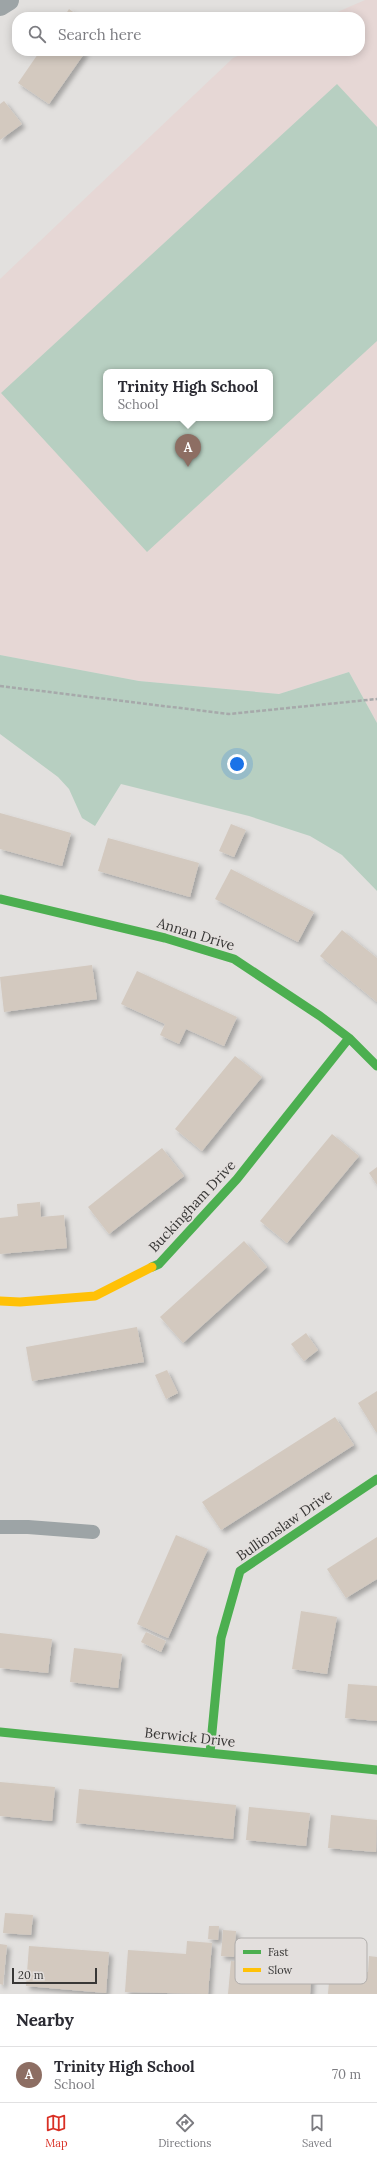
<!DOCTYPE html>
<html lang="en">
<head>
<meta charset="utf-8">
<style>
  :root { --surface:#fff; --page:#f7f7f7; --text:#2b2b33; --muted:#7c7c81; --line:#e1e1e2; --accent:#d93025 }
  body { margin:0; font-family:Lora,serif; background:var(--page); color:var(--text) }
  .scale { position:absolute; left:12px; bottom:10px; width:85px; box-sizing:border-box; padding-left:4px; border:2px solid #383736; border-top:0; font-size:11px; line-height:14px; white-space:nowrap; color:#383736; -webkit-text-stroke:3px #e3dfdd; paint-order:stroke }
  .you { position:absolute; left:237px; top:764px; width:14px; height:14px; margin:-10px; border:3px solid #fff; border-radius:50%; background:#1a73e8; box-shadow:0 0 0 6px #1a73e833 }
  .badge { display:grid; place-items:center; width:26px; height:26px; border-radius:50%; background:var(--accent); color:#fff; font-size:13px; font-weight:700 }
  .pin { position:absolute; translate:-50% -33px; filter:drop-shadow(0 1px 2px #0008) }
  .pin::after { content:''; position:absolute; top:21px; width:14px; height:12px; background:inherit; clip-path:polygon(0 0,100% 0,50% 100%) }
  .popup { position:absolute; left:103px; top:369px; width:170px; height:52px; box-sizing:border-box; display:grid; place-content:center; border-radius:8px; background:var(--surface); filter:drop-shadow(0 1px 3px #0005); font-size:13px; white-space:nowrap; color:var(--muted) }
  .popup b { font-size:15px; color:var(--text) }
  .popup::after { content:''; position:absolute; left:50%; top:100%; margin-left:-8px; border:8px solid transparent; border-top-color:var(--surface) }
  .list { margin:0; padding:0; list-style:none }
  h2 { display:flex; justify-content:space-between; align-items:center; height:52px; margin:0; padding:0 16px; font-size:17px }
  h2 small { font-size:13px; font-weight:400; color:var(--muted) }
  .list li { display:grid; grid-template-columns:26px 1fr auto; gap:12px; align-items:center; box-sizing:border-box; height:56px; padding:0 16px; border-top:1px solid var(--line) }
  .list b { display:block; font-size:15px; white-space:nowrap }
  .list p { margin:0; font-size:13px; white-space:nowrap; color:var(--muted) }
  .list em { font-size:13px; font-style:normal; color:var(--muted) }
  .icon { flex:none; width:22px; height:22px; fill:none; stroke:currentColor; stroke-width:2; stroke-linecap:round; stroke-linejoin:round }
  .map { position:relative; flex:none; width:377px; height:1994px; overflow:hidden }
  .search { position:absolute; background:var(--surface); box-shadow:0 2px 10px #0003; left:12px; right:12px; top:12px; height:44px; display:flex; align-items:center; gap:10px; box-sizing:border-box; padding:0 14px; border-radius:16px; color:var(--muted); font-size:15px }
  .sheet { height:108px; background:var(--surface) }
  nav { display:flex; justify-content:space-around; align-items:center; box-sizing:border-box; height:56px; border-top:1px solid var(--line); background:var(--surface); font-size:11px; color:var(--muted) }
  nav a { display:grid; justify-items:center; gap:2px }
  nav .on { color:var(--accent) }
  .map>svg:first-child { display:block }
  .education { fill:#e6d7d5; fill-rule:evenodd }
  .green { fill:#b7cfc1; fill-rule:evenodd }
  .building { fill:#d3c9bf; filter:url(#shadow) }
  .lines { fill:none; stroke-linecap:round; stroke-linejoin:round }
  .path { stroke:#a6a9aa; stroke-width:2.5; stroke-dasharray:4 2; stroke-linecap:butt }
  .lane { stroke:#9da4a6; stroke-width:14 }
  .street { stroke:#9da4a6; stroke-width:22 }
  .fast { stroke:#4caf50; stroke-width:9 }
  .slow { stroke:#ffc107; stroke-width:9 }
  .labels { text-anchor:middle; dominant-baseline:central; stroke-width:4; stroke-linejoin:round; paint-order:stroke }
  .street-label { font-size:14px; fill:#383736; stroke:#e3dfdd }
  .key { fill:#e3dfdd; stroke:#b0adab; stroke-width:1 }
  .key-label { font-size:11px; fill:#383736 }
</style>
</head>
<body>
<div class="map">
<svg width="377" height="1994" viewBox="0 0 377 1994">
  <defs>
    <filter id="shadow"><feDropShadow dx="3.5" dy="3.5" stdDeviation="2" flood-color="#0004"/></filter>
  </defs>
  <rect width="100%" height="100%" fill="#e2e0de"/>
  <path class="education" d="M365,0H377V723L349,672L279,694L139,681L0,655V279L233,58L249,51H360V17H326ZM106,372H270V418H106Z"/>
  <path class="green" d="M337,84L377,127V341L147,552L1,393ZM106,372H270V418H106Z
    M0,655L139,681L279,694L349,672L377,723V891L342,855L310,836L249,816L121,784L95,826L82,818L69,789L58,777L0,734Z"/>
  <path class="building" d="M69,9L80,17H64Z
    M40,51H86L49,104L18,83Z
    M4,101L22,124L0,140V104Z
    M0,813L71,833L62,866L0,849Z
    M231,824L246,830L234,857L219,851Z
    M108,838L199,863L190,897L98,871Z
    M231,869L314,912L298,942L215,899Z
    M342,930L377,958V1002L320,956Z
    M92,965L97,999L4,1012L0,977Z
    M137,971L237,1017L224,1046L186,1029L179,1044L160,1035L165,1024L121,1004Z
    M235,1056L262,1077L202,1151L175,1129Z
    M332,1134L359,1156L287,1243L260,1221Z
    M162,1148L184,1176L109,1234L88,1207Z
    M377,1167V1185L369,1173Z
    M40,1202L41,1217L64,1215L67,1248L0,1254V1218L18,1216L17,1204Z
    M244,1241L267,1267L183,1343L160,1317Z
    M137,1327L144,1362L32,1381L26,1347Z
    M306,1333L318,1350L304,1361L291,1344Z
    M167,1370L178,1393L166,1399L155,1375Z
    M377,1391V1432H376L358,1403Z
    M335,1417L354,1445L221,1530L202,1502Z
    M176,1535L208,1549L168,1638L137,1624Z
    M377,1537V1579L346,1598L327,1569Z
    M301,1611L337,1617L327,1674L292,1669Z
    M146,1632L166,1641L161,1652L141,1642Z
    M0,1633L52,1639L48,1673L0,1668Z
    M74,1648L122,1654L118,1688L70,1682Z
    M348,1684L377,1686V1721L345,1718Z
    M0,1782L55,1787L52,1821L0,1816Z
    M79,1789L236,1805L233,1839L76,1823Z
    M249,1807L310,1813L306,1846L246,1840Z
    M331,1815L377,1820L376,1852L328,1848Z
    M5,1913L33,1915L31,1935L3,1933Z
    M209,1926H219L218,1940L208,1939Z
    M223,1930L236,1931L234,1957L221,1956Z
    M187,1941L212,1943L208,1994L125,1992L128,1950L186,1954Z
    M0,1944L7,1945L3,1985L0,1984Z
    M29,1946L109,1952L106,1993L26,1986Z
    M369,1956L377,1957V1994H328L330,1969L368,1972Z
    M231,1961L312,1968L310,1994H228Z"/>
  <g class="lines">
    <path class="path" d="M0,686L229,714L377,699"/>
    <path class="lane" d="M0,1527H28L93,1532"/>
    <path class="street" d="M0,5L8,0"/>
    <path class="fast" d="M0,899L165,938L234,959L320,1016L349,1038L377,1066
      M152,1267L159,1264L237,1179L349,1038
      M0,1732L377,1770
      M210,1753L221,1638L240,1571L377,1479"/>
    <path class="slow" d="M0,1301L20,1302L95,1296L152,1267"/>
  </g>
  <g class="labels">
    <g class="street-label">
      <text transform="translate(196 934) rotate(17)">Annan Drive</text>
      <text transform="translate(192 1206) rotate(-47)">Buckingham Drive</text>
      <text transform="translate(284 1525) rotate(-35)">Bullionslaw Drive</text>
      <text transform="translate(190 1737) rotate(6)">Berwick Drive</text>
    </g>
  </g>
  <rect x="235" y="1938" width="132" height="46" rx="6" class="key"/>
  <rect x="243" y="1950" width="18" height="4" fill="#4caf50"/>
  <rect x="243" y="1968" width="18" height="4" fill="#ffc107"/>
  <g class="key-label">
    <text x="268" y="1956">Fast</text>
    <text x="268" y="1974">Slow</text>
  </g>
</svg>
<div class="scale">20 m</div>
<div class="you"></div>
<div class="pin badge" style="left:188px;top:467px;background:#8d6e63">A</div>
<div class="popup"><b>Trinity High School</b>School</div>
<div class="search"><svg class="icon" aria-label="search" viewBox="0 0 24 24"><circle cx="10" cy="10" r="6"/><path d="M15 15l6 6"/></svg>Search here</div>
</div>
<section class="sheet">
<h2>Nearby<small></small></h2>
<ul class="list">
<li><span class="badge" style="background:#8d6e63">A</span><div><b>Trinity High School</b><p>School</p></div><em>70 m</em></li>
</ul>
</section>
<nav>
<a class="on"><svg class="icon" aria-label="map" viewBox="0 0 24 24"><path d="M3 6l6-2 6 2 6-2v14l-6 2-6-2-6 2zM9 4v14M15 6v14"/></svg>Map</a>
<a><svg class="icon" aria-label="directions" viewBox="0 0 24 24"><path d="M12 3l9 9-9 9-9-9zM9 14v-3h6M13 9l2 2-2 2"/></svg>Directions</a>
<a><svg class="icon" aria-label="saved" viewBox="0 0 24 24"><path d="M7 4h10v16l-5-4-5 4z"/></svg>Saved</a>
</nav>
</body>
</html>
